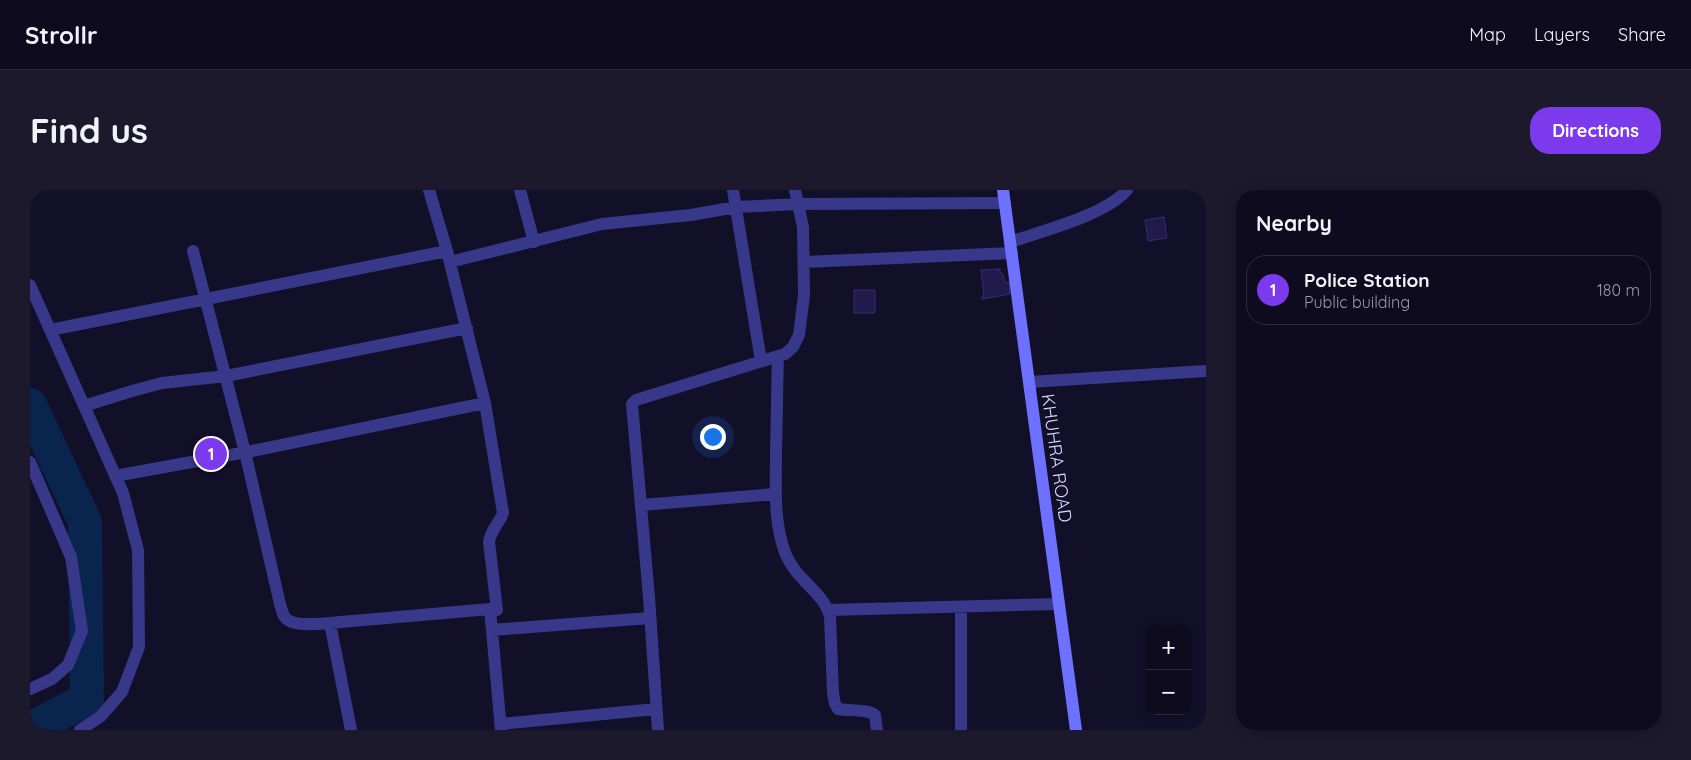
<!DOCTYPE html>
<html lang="en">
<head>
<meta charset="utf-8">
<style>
  :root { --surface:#0e0b1f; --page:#1c192c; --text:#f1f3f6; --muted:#9b9ba4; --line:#2e2b3d; --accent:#7c3aed }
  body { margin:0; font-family:Quicksand,sans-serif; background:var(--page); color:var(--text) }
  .controls { position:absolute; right:15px; bottom:15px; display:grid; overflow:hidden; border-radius:10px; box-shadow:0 2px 12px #0003 }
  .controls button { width:45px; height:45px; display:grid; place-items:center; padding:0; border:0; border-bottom:1px solid var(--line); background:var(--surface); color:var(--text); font:25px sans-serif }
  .you { position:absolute; left:682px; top:246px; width:18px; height:18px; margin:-12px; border:4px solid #fff; border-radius:50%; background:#1a73e8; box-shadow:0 0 0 8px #1a73e833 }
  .badge { display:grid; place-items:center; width:32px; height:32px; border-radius:50%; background:var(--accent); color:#fff; font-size:16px; font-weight:700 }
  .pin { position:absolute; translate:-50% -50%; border:2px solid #fff; box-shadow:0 1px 5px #0006 }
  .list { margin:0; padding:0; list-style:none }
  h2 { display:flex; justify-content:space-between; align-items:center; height:65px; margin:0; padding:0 20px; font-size:21px }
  h2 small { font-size:16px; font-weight:400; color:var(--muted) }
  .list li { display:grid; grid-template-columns:32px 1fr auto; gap:15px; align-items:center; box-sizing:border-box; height:70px; margin:0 10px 10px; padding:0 10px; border:1px solid var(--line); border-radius:20px }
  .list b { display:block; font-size:19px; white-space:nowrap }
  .list p { margin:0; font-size:16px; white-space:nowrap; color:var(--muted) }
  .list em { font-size:16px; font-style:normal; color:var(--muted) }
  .map { position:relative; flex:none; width:1176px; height:540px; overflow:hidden; border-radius:20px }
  header { display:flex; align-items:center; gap:30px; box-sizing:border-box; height:70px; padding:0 25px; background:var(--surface); border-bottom:1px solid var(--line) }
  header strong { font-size:24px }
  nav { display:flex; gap:28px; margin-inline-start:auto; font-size:18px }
  .intro { display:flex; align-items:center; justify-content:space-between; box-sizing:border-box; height:120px; padding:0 30px }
  h1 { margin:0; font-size:35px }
  .button { padding:12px 22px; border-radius:20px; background:var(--accent); color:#fff; font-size:18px; font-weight:700 }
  main { display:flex; gap:30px; padding:0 30px }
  aside { flex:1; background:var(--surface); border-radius:20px; box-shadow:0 2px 12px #0003 }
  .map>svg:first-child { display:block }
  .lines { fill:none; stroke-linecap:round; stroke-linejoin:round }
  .river { stroke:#0a254d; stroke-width:34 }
  .building { fill:#221a4b; stroke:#372b78 }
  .minor { stroke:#38388a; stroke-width:12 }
  .secondary { stroke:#6e70ff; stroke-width:12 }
  .labels { text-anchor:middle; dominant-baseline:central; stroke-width:4.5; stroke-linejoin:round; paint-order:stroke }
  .street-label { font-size:18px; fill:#dad7ff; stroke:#120f29 }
</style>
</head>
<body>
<header>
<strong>Strollr</strong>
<nav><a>Map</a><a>Layers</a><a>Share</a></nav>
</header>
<div class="intro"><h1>Find us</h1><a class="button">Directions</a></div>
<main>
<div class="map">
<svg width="1176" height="540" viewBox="0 0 1176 540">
  <rect width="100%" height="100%" fill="#120f29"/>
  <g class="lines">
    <path class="river" d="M0,215L55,332L57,509L0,539"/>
  </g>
  <path class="building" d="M1134,27L1137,48L1118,51L1115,30Z
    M970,79V83L973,84L975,93L979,92L980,104L952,109V106H954L951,80Z
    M824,100H845V123H824Z"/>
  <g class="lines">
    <path class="minor" d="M490,0L504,52
      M703,0L731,171
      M980,52C1012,41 1076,25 1097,0
      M163,61L215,262L250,414C251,417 252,422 254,426C260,436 278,434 288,434L460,419L467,420L459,352C461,339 469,334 473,323L455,213L417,61L399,0
      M420,72L572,34L661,25L706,17L768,14L975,13
      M774,72L982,63
      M0,95L93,303L108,360L109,457L92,502L70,527L50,540
      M20,140L417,61
      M748,166C747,198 747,230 746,262C746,297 743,332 756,365C767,391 794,402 800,427L803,503L805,514L808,519C818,521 838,519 845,525L847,540
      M999,192L1176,181
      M54,216L102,201L132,193L196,186L437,138
      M0,272L41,367L52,441L38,475L22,489L0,499
      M85,286L222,261L455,213
      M611,315L746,304
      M931,417V540
      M460,419L471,540
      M799,420L1029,414
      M300,433L321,540
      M462,440L620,428
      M470,534L626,519
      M628,540L619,407L602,214L606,210L755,164L763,157L769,145L774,105L773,37L765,0"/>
    <path class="secondary" d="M973,0L1046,540"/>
  </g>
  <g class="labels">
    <g class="street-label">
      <text transform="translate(1027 268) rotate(82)">KHUHRA ROAD</text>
    </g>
  </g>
</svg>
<div class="controls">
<button>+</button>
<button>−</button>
</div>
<div class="you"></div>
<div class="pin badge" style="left:181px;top:264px">1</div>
</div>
<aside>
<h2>Nearby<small></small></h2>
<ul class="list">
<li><span class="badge">1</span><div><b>Police Station</b><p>Public building</p></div><em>180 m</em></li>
</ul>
</aside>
</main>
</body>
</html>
